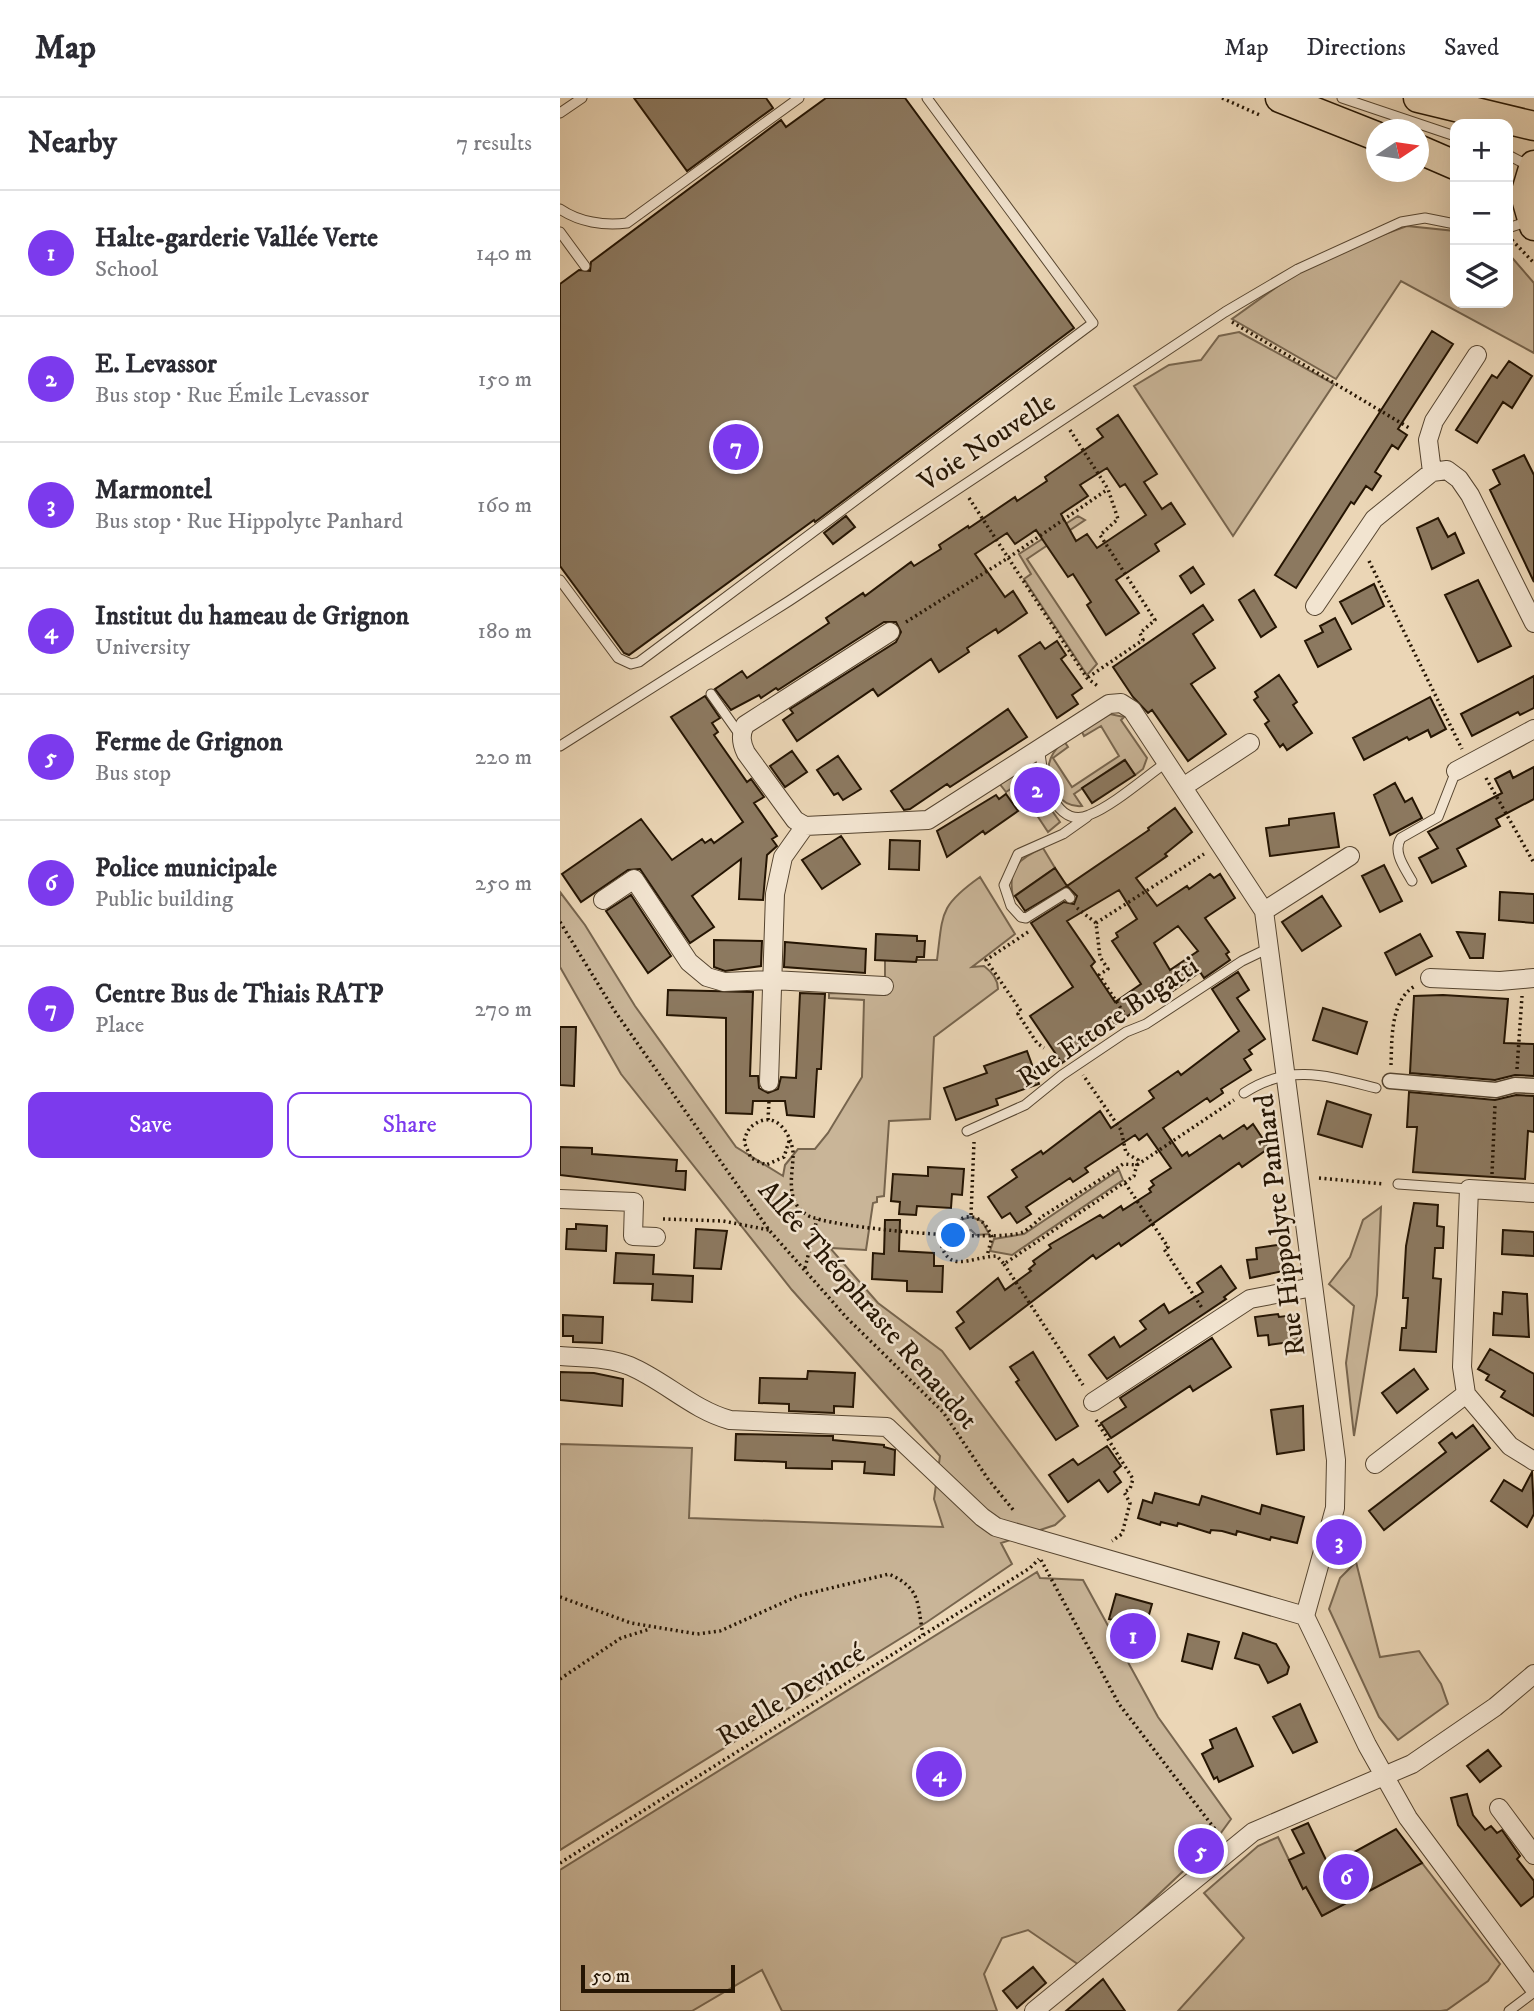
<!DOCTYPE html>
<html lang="en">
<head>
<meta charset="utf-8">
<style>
  :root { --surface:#fff; --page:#f2f2f3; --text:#2b2b33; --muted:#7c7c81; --line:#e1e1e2; --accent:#7c3aed }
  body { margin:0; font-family:"IM FELL DW Pica",serif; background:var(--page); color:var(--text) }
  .controls { position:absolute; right:21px; top:21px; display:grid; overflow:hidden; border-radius:14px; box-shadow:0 7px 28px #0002 }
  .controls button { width:63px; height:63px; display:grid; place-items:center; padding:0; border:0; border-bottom:2px solid var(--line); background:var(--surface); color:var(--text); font:35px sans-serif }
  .compass { position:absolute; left:806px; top:21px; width:63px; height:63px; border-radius:50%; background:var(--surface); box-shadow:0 7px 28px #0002; rotate:77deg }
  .scale { position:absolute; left:21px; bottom:18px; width:154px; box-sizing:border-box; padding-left:7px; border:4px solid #251503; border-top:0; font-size:19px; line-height:24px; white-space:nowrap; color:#251503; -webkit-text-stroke:5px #f2e4d0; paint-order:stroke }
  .you { position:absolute; left:394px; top:1138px; width:24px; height:24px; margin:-18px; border:5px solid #fff; border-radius:50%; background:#1a73e8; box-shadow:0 0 0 10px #1a73e833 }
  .badge { display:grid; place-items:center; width:46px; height:46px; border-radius:50%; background:var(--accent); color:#fff; font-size:23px; font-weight:700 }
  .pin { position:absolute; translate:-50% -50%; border:4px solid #fff; box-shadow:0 2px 7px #0006 }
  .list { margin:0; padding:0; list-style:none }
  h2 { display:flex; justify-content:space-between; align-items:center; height:91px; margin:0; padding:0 28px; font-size:30px }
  h2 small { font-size:23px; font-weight:400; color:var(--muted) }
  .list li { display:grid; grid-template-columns:46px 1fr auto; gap:21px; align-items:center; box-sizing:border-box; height:126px; padding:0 28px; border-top:2px solid var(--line) }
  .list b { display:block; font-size:26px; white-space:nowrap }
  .list p { margin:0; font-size:23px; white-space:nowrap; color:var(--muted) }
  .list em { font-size:23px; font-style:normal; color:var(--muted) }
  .actions { display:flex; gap:14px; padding:21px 28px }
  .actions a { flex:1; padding:16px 0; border:2px solid var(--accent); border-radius:14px; text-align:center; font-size:24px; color:var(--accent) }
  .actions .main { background:var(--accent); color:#fff }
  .icon { flex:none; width:38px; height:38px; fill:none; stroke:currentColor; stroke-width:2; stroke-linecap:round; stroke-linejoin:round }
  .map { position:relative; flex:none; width:974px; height:1913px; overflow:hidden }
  header { display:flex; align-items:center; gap:42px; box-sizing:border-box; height:98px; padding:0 35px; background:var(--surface); border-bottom:2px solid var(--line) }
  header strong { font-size:33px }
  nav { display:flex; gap:38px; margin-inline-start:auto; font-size:24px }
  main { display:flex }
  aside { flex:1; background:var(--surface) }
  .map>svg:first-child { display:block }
  .green { fill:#c9b598; stroke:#77654e; stroke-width:2 }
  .building { fill:#8c7960; stroke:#251503; stroke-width:2; fill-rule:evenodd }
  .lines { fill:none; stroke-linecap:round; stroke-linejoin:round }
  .service-casing { stroke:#564530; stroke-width:11 }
  .pedestrian-casing { stroke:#564530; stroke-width:17 }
  .minor-casing { stroke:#564530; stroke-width:20 }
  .primary-casing { stroke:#251503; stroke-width:31 }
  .path { stroke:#251503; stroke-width:3.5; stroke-dasharray:2 3.5; stroke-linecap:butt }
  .service { stroke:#f2e4d0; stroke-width:9 }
  .pedestrian { stroke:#f2e4d0; stroke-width:14 }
  .minor { stroke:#f2e4d0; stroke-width:18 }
  .primary { stroke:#ebd6b6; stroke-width:28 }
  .labels { text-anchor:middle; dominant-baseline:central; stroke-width:5; stroke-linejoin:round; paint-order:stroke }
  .street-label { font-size:28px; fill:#251503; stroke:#f2e4d0 }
</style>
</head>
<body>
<header>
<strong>Map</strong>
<nav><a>Map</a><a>Directions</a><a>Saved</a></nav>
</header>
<main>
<aside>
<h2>Nearby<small>7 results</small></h2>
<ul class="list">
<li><span class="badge">1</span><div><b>Halte-garderie Vallée Verte</b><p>School</p></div><em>140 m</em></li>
<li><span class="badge">2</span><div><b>E. Levassor</b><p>Bus stop · Rue Émile Levassor</p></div><em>150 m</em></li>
<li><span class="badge">3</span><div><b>Marmontel</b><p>Bus stop · Rue Hippolyte Panhard</p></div><em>160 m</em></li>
<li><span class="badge">4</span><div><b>Institut du hameau de Grignon</b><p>University</p></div><em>180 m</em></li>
<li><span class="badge">5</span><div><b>Ferme de Grignon</b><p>Bus stop</p></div><em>220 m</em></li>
<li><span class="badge">6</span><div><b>Police municipale</b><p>Public building</p></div><em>250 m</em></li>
<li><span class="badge">7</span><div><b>Centre Bus de Thiais RATP</b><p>Place</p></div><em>270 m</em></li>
</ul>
<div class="actions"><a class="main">Save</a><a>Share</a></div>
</aside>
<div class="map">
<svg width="974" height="1913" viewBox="0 0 974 1913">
  <rect width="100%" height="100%" fill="#ebd6b6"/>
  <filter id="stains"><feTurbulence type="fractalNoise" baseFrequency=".00286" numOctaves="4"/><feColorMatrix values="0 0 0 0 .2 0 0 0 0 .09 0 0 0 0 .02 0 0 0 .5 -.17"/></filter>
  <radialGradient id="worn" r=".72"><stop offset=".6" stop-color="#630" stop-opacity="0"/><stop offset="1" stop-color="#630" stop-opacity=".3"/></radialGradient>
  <path class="green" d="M847,128L895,133V205H948V155L974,185V255L841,183L776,281L672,221L732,178L791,148Z
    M679,234L774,286L673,438L574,288L609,267L641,262L659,238Z
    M518,418L525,422L467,461L537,566L527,577L464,481L471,476L459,456Z
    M550,616L564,619L561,622L587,660L583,671L575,677L564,662L514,696L522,708C500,710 486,686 489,666C491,656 497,649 504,643L508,649L493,660L512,689L559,658L541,628L524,638L521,632Z
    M471,666L476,670L478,683L472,687L477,701L483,700L500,724L488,734L457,687L446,694L439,685Z
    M483,750L495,770L453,799C447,770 459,760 483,750Z
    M420,779L455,836L412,869L424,868C432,874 438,881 438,891L374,939L370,1021L329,1023L324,1098L317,1099V1104L313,1105L306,1152L270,1150L318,1205L382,1253L505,1418L495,1427L441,1445L452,1466L367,1524L0,1752V1346L132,1350L129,1420L383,1429L374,1401L380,1358L232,1192L61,976L0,869V794L25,827L75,908L176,1049L223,1078L225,1067L238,1051H255L268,1035L302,979L304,902L269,900V895L325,897V862H377C383,815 379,808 420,779Z
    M559,1072L563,1082L452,1157L430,1153L434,1141L464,1136Z
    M821,1109L817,1197L794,1338L786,1265L794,1208L769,1186L790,1159L803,1122Z
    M411,1119L422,1123L429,1136L416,1137L411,1132L403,1135L390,1133L400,1122Z
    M796,1464L820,1559L859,1553L881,1586L888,1606L838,1642L819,1619L769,1511L780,1480Z
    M477,1474L480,1480L523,1482L598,1619L671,1721L655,1743L522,1869L468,1832L442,1840L424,1876L437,1913H222L202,1872L132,1913H0V1772Z
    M718,1739L743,1791L746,1789L762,1818L862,1765L940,1866L928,1883L887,1912L881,1913H618L684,1840L644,1795L698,1748Z"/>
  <path class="building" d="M74,0H206L213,10L127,73Z
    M266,0H345L514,230L255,424L254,422L69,557L64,555L0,468V186L19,172L30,173L31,164L221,22L226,29Z
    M872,233L893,246L838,331L847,337L838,351L832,347L815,374L821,378L812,392L806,388L794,406L791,404L736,490L715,477Z
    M949,263L972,278L952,310L943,304L917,345L896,332L932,277L937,280Z
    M558,317L597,376L584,384L602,411L611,405L625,426L595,446L599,453L556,482L579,515L546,537L527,507L531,504L513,476L508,479L476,432L455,446L447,435L415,456L445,499L453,493L467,515L438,535L436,531L422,540L407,550L409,554L379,574L371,561L318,598L313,591L237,643L223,622L233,615L230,611L336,544L341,534L336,524H324L218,592L216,590L201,600L199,597L171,612L155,591L182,573L187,580L269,525L266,520L303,495L305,498L351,464L354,468L381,451L379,447L408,428L409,430L455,399L457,403L487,383L485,379L543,339L537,331ZM547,370L560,389L565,386L586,417L537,450L527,436L516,443L501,416L528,398L520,387Z
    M964,357L974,377V484L930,392L940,386L933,372Z
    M286,418L295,429L273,446L264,435Z
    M878,420L888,439L895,435L904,455L872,471L857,430Z
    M633,469L644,486L631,495L620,478Z
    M918,482L951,548L918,564L885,497Z
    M814,486L824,508L792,526L780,504Z
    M694,492L716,529L701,539L679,502Z
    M643,507L653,522L633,536L655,570L631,586L666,636L628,663L592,612L588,615L573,599L553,569Z
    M775,520L791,551L758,569L745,543L763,534L760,528Z
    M497,543L506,557L501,561L522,590L512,597L518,606L497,620L459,558L480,544L485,551Z
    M719,577L737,604L733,607L752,635L727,652L723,646L720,649L705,626L709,623L694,602L698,599L695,594Z
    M974,578V610L960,617L958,614L912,638L901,616Z
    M145,598L160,620L152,625L158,634L154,637L187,684L191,681L204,699L194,705L217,738L212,741L217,748L207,757L203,802L179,801L181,761L132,798L154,829L130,845L80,771L68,772L21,804L2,776L81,721L112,762L142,741L145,745L151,741L154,745L183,724L111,619Z
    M870,599L886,631L871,639L868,632L849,642L847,639L804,662L793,640Z
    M448,611L467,639L390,689L387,686L350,711L344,712L331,693Z
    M232,653L247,674L225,689L210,668Z
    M278,658L301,691L283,702L278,695L274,697L257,672Z
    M565,662L575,677L532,705L522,690Z
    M974,669V701L936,721L940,728L897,751L906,768L872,785L859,760L878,750L868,734L942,695L935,681L950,673L953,680Z
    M835,685L845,704L852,700L862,720L830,737L814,697Z
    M446,696L458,713L425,736L423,733L387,759L377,733L436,697L439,701Z
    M615,710L632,734L605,756L607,758L576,780L597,808L627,788L629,791L650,776L654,780L660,776L675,800L645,820L669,854L666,856L670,862L644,880L640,874L607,897L604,892L502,965L470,918L513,889L471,825L504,804L514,806L517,798L507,788L589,732L588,730ZM559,792L577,821L556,835L558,839L552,843L581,886L555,904L531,868L535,864L507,823ZM618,828L638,853L610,872L594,845Z
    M774,715L779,749L710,758L706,730L729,727V721Z
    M281,738L300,766L262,791L242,762Z
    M330,742L360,743L359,772L329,771Z
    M824,767L842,803L820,814L802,778Z
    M495,770L507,788L465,813L455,798Z
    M940,794L974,796V825L939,822Z
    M71,797L111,858L88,875L46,813Z
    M762,798L781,828L742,853L722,824Z
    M897,834L925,836L923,860H910Z
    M316,836L357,838V843H365L364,859H357L356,864L315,862Z
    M860,836L872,858L836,877L825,855Z
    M154,842L202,843L201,868L165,873L154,869Z
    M225,844L306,851L305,875L224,869Z
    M678,874L689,892L677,900L705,941L689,952L692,956L684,961L691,972L661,991L663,995L650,1004L647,1000L603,1030L622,1058L627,1054L629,1058L660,1037L663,1041L684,1027L687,1031L693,1026L709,1050L682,1069L679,1065L561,1148L559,1145L536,1161L533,1157L410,1251L396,1230L404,1224L397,1214L438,1180L445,1192L471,1173L469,1171L475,1166L473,1163L491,1150L489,1147L540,1117L543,1120L561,1108L563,1112L591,1094L589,1091L594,1087L591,1083L611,1070L587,1036L579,1042L575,1037L525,1070L528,1074L513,1084L510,1080L466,1109L471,1116L457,1125L450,1115L442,1120L428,1099L457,1079L452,1072L481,1053L483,1056L540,1013L551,1030L594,1000L589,993L618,973L621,977L679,933L652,891Z
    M108,892L193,894L190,978H198L199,990L208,995L218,991L221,979L236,980L240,895L265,896L261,971H257L254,1019L227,1017L225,1003H193L192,1016L166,1015V920L107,917Z
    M883,897L948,901L944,945L974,946V978L955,977L935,982L850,975L854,898Z
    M763,910L807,924L797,956L753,942Z
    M0,929H16L14,988L0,987Z
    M467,953L479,986L436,1001L438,1007L396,1022L384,990L427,975L424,968Z
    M849,994L935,1002L956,997L974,998V1034L968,1033L965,1081L853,1074L857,1029H847Z
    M767,1003L811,1017L802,1049L758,1036Z
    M0,1049L32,1050V1056L117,1062L116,1073H126L125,1092L0,1077Z
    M368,1069L404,1071L402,1097L392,1096L391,1110L357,1108L356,1117L339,1116L340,1104L331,1103L333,1076L368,1078Z
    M854,1105L878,1107L877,1128L884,1129L883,1150H875L873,1180L881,1181L876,1254L840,1252L842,1230H846L848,1200H843L846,1148Z
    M325,1122H340L339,1153L374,1155V1168H383L382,1194L347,1193V1183L312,1181L313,1155L324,1156Z
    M16,1126L47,1128L46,1153L6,1151L7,1131H16Z
    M136,1131L167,1133L161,1171L134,1170Z
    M943,1132L974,1134V1158L942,1156Z
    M725,1146L728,1172L690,1180L687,1162L697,1161L696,1150Z
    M56,1155L94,1157L93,1176L133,1178L132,1204L92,1202L93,1186L54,1185Z
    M661,1168L676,1190L664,1199L666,1201L547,1281L529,1257L554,1239L560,1249L586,1231L580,1223L604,1206L609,1215L643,1194L637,1185Z
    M943,1194L967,1196L969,1239L933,1237L934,1215L942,1216Z
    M718,1216L719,1219L734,1217L738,1243L709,1247L708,1237L698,1238L695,1219Z
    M3,1217L43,1219L42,1245L13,1244V1238H3Z
    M652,1240L671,1269L633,1293L630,1288L551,1340L541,1325L566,1309L560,1300Z
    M930,1251L974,1276V1318L941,1299L945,1293L926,1282L929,1277L918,1271Z
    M473,1254L518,1328L496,1342L456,1284L459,1282L450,1269Z
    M854,1271L868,1291L837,1315L822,1295Z
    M248,1273L295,1275L293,1309L274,1308V1315L229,1313V1306L199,1305L200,1280L247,1281Z
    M0,1274L34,1275L63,1281L62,1308L0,1302Z
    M743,1308L744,1352L717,1356L711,1312Z
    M913,1327L930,1350L824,1432L809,1413L886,1354L879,1345L892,1335L896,1340Z
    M176,1336L273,1338V1342L324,1347V1349L335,1352L334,1377L304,1375L305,1364L272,1363V1371L226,1370V1364L175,1362Z
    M547,1348L561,1368L554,1374L561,1384L548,1394L539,1382L508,1404L489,1377L513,1361L518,1367Z
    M972,1374L974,1416L967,1429L931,1403L944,1382L962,1393Z
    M595,1395L639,1407L642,1398L700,1416L702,1407L744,1419L737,1445L711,1439L710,1442L677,1433L676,1437L662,1433L651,1432L650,1435L618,1425L617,1428L601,1424L600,1427L578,1420L583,1402L592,1405Z
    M556,1496L592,1506L585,1531L549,1521Z
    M683,1535L716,1546L729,1569L727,1576L708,1585L699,1567L675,1560Z
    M628,1536L659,1544L652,1571L622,1563Z
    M740,1606L757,1644L733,1655L713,1619Z
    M676,1630L693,1668L659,1684L657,1679L654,1681L642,1656L653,1650L650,1642Z
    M928,1652L941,1668L920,1684L907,1668Z
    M907,1696L913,1717L925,1732L931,1728L937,1735L942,1732L960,1758L957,1761L974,1783V1798L961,1808L898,1727L891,1700Z
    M748,1725L769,1768L836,1731L862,1765L762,1818L746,1789L743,1791L729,1762L744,1755L732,1732Z
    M473,1869L486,1885L457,1910L443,1893Z
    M543,1881L565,1913H506Z"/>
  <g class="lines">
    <defs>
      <path id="service" d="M782,0L895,38
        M0,15L22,0
        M948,57L971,69
        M0,111C19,124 44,128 67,125L239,0
        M948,130L969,123
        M0,134L25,168
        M0,482L58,560L71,566L79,564L533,225L367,0
        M151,596L180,637
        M0,648L229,503L665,214L738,171L841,124L865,120L895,126
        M480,653C481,676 495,732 529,717C554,707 584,680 607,664
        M852,783C845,770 832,754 841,740L878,719L896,673
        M510,800L506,795L466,820L461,819L451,808L444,787L458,756L503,736L527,719
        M684,995C729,965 768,978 816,990
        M407,1033L465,1007L502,977L566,934L586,926L682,863L709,850
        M838,1086L909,1091
        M949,1913L974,1894"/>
      <path id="pedestrian" d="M830,983L936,992L955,987L974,988"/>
      <path id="minor" d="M872,374L887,372L899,381L910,397L974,525
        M755,508L814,421L872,374L868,342L874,323L917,257
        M330,534L185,627C180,637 181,645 186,655L235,722L245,728L368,722L549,606L561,605L572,612L704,813L776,1362L775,1410L745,1518L807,1647L848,1720L974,1890
        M896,673L974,631
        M623,689L690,645
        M43,802L74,781L129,864L147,879L164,884L212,882L324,888
        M704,813L790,758
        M870,880L940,883L974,880
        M209,984L215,796L223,759L245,728
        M974,1095L909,1091L902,1269L906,1296L950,1348L974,1363
        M0,1101L74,1104L73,1138L96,1139
        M0,1258C23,1260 48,1259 70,1268C105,1283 133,1312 170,1322L327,1329L422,1419L436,1429L745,1518
        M533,1304L690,1201L753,1189
        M815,1366L906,1296
        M939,1710L974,1757
        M474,1913L693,1734L852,1666L935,1609L974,1576"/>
      <path id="primary" d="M720,0L816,38
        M858,0L974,28
        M858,51L895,67
        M974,67L965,97L974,128"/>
    </defs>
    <use href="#service" class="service-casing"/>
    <use href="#pedestrian" class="pedestrian-casing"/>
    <use href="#minor" class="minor-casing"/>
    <use href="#primary" class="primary-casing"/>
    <path class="path" d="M662,0L702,18
      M952,142L974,165
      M672,224L851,331
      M510,332L548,391L558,421L540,437L595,522L580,535L583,542L527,580
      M409,400L527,580L539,589
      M809,463L902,651
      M346,524L448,460L548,391
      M926,680L974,765
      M517,810L536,825L540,859L548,871L539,877L566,918
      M0,824L54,912L209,1132L287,1220L383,1314L428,1381L455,1414
      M536,825L644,756
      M468,834L426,862L461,913L458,916L477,945L484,950
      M831,967C832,942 830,902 855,888
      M957,971L962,898
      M208,1022L209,1003
      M229,1043L224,1059L206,1067L191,1060L184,1044C186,1036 188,1030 195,1026C215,1012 231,1035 233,1054C234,1073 223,1102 247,1117C268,1130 440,1145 463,1134C469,1131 477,1123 483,1118C510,1101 537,1084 563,1066L577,1067L674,1002
      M932,1076L935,1007
      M759,1080L824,1086
      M565,1085L604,1143L608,1149L604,1151L642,1210
      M411,1117L414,1044
      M103,1121L163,1123L209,1132
      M386,1136C400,1113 421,1112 432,1139L427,1158
      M379,1137C386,1179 408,1159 437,1158L444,1166L574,1078L578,1062L566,1055L561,1032L523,977
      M444,1166L523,1287
      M245,1170L257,1121
      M536,1322L573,1381L570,1391L564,1394L570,1405L562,1436L552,1443
      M481,1462L559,1606L661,1739
      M0,1499L71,1525L137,1536L160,1533L238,1498L329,1476C362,1491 357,1506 363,1537
      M0,1581L61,1540L90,1531
      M0,1765L470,1470L479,1461"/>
    <use href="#service" class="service"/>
    <use href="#pedestrian" class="pedestrian"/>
    <use href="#minor" class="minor"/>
    <use href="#primary" class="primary"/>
  </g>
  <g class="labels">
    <g class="street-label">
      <text transform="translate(427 344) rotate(-33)">Voie Nouvelle</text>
      <text transform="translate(548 924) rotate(-34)">Rue Ettore Bugatti</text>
      <text transform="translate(720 1127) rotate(-97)">Rue Hippolyte Panhard</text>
      <text transform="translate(308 1207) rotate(49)">Allée Théophraste Renaudot</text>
      <text transform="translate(231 1597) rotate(-32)">Ruelle Devincé</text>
    </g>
  </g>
  <rect width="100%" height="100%" filter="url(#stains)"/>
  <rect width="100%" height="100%" fill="url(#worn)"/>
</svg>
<div class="controls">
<button>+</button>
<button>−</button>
<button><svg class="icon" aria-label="layers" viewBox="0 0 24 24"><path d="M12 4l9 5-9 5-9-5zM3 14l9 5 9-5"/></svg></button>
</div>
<svg class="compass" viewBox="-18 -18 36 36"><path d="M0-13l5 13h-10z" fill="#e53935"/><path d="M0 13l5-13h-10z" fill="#7c7c81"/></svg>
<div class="scale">50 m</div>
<div class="you"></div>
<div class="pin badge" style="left:573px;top:1538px">1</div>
<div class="pin badge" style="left:477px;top:692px">2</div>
<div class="pin badge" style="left:779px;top:1444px">3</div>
<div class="pin badge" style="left:379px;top:1676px">4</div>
<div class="pin badge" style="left:641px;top:1753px">5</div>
<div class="pin badge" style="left:786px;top:1779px">6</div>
<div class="pin badge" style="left:176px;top:349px">7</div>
</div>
</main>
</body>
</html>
